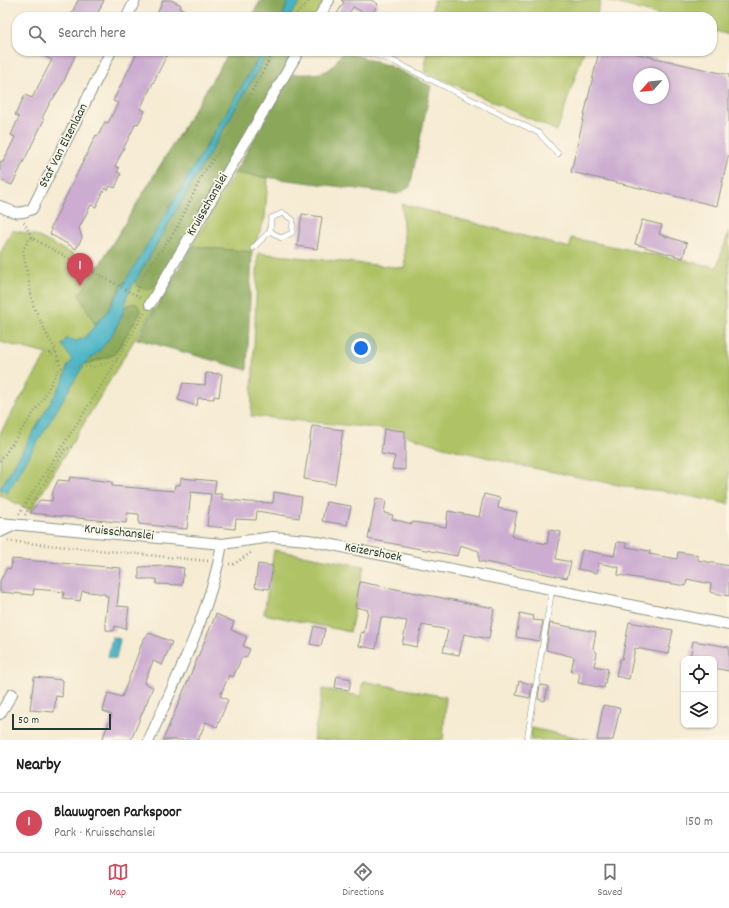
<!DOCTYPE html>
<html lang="en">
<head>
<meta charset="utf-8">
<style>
  :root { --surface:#fff; --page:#f2f2f2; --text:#222; --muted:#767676; --line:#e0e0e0; --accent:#d1495b }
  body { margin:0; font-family:Dekko,sans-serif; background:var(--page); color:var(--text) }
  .controls { position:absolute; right:12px; bottom:12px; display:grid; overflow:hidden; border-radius:8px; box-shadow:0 1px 3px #0004 }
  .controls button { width:36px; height:36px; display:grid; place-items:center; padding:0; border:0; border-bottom:1px solid var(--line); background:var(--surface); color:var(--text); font:20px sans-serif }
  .compass { position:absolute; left:633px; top:68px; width:36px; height:36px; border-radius:50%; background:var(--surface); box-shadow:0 1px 3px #0004; rotate:243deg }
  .scale { position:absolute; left:12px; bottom:10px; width:99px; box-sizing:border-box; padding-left:4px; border:2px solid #1f3d34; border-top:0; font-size:11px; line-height:14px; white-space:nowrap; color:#1f3d34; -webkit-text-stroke:3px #fcf5e5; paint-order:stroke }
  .you { position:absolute; left:361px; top:348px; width:14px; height:14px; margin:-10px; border:3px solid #fff; border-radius:50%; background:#1a73e8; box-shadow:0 0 0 6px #1a73e833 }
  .badge { display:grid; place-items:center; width:26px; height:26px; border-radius:50%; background:var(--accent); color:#fff; font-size:13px; font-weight:700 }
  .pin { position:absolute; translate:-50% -33px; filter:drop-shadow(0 1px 2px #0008) }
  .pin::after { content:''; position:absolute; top:21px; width:14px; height:12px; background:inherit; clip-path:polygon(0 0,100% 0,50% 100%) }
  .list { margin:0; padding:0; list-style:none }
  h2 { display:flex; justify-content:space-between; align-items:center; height:52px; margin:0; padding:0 16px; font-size:17px }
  h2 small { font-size:13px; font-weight:400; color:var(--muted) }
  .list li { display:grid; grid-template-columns:26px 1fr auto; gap:12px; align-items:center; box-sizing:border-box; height:60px; padding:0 16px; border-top:1px solid var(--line) }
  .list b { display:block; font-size:15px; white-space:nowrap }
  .list p { margin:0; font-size:13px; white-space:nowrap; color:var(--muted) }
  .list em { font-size:13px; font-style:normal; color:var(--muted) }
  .icon { flex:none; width:22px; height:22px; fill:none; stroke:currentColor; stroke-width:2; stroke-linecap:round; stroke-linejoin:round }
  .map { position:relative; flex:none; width:729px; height:740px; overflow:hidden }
  .search { position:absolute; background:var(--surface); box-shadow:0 1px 3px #0004; left:12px; right:12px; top:12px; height:44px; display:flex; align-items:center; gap:10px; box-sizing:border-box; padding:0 14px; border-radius:16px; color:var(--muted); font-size:15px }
  .sheet { height:112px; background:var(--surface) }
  nav { display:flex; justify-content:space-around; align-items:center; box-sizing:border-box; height:56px; border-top:1px solid var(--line); background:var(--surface); font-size:11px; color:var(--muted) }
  nav a { display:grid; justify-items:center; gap:2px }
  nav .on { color:var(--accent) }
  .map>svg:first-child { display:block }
  .green { fill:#afc265; stroke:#67804c }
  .forest { fill:#8ba85a; stroke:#557247 }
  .water { fill:#47b3c5; stroke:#33787c }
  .building { fill:#ccadd1; fill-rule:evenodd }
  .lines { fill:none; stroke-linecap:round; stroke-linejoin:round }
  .lane-casing { stroke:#8a9484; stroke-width:6 }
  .street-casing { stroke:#8a9484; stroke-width:12 }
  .path { stroke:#8a9484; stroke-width:2.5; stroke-dasharray:1 3; stroke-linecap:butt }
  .lane { stroke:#fff; stroke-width:5 }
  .street { stroke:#fff; stroke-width:10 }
  .labels { text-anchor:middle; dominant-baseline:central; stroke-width:3.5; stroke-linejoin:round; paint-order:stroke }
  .street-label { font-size:13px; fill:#1f3d34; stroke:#fcf5e5 }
</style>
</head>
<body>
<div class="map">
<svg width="729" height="740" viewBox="0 0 729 740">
  <rect width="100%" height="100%" fill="#fcf5e5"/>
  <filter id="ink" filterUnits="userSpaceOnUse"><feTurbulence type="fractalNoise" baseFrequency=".025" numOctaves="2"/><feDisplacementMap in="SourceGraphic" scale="8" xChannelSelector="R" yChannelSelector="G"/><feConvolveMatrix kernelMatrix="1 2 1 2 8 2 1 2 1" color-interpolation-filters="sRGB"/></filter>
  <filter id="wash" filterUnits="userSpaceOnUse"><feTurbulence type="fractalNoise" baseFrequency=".012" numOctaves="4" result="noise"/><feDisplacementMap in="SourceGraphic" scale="16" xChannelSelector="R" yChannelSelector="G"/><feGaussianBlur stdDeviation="0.9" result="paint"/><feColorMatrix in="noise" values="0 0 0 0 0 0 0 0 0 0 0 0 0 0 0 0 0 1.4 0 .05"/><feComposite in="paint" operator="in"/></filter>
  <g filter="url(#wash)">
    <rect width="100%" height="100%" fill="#f6ebd3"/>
    <path class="green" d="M261,0H329L319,17H251Z
      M434,0H601L596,17H431Z
      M605,0H729V35L712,30V17H666Z
      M230,51H299L150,304L153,309L31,511L0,495V433L47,354L0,342V254L12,230L35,235L98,267Z
      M427,51H584L557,131L424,71Z
      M234,173L268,178L265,218L252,252L192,246Z
      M402,204L570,248L571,238L717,267L729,231V504L662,491L634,488L518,465L444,447L384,429L251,416L258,253L405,268Z
      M274,550L364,566L350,632L264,614Z
      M363,681L446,697L443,740H313L323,689L360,696Z
      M531,728L590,740H530Z"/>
    <path class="forest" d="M261,0H288L283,17H251Z
      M230,51H263L128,278L122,284L107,312L95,324L79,295L94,274Z
      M269,51H299L159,283C151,290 148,291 138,287L135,279Z
      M344,52L390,66L431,86L410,187L397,194L234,173L292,74C303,74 324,76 332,67C337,63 338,56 344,52Z
      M192,246L252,252L247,370L137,339Z
      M132,303L137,304L141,312L114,355L87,364L85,363L103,344L126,306Z"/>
    <path class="water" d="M288,0H302L289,17H283Z
      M263,51H269L127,295C125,319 105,350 85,363L7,493L0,489L64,379L67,367L72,360L62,345L67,338L76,341L84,338L107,312Z
      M112,637L120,639L116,659L108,657Z"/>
    <g id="blocks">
      <path class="building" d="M78,0H104L96,17H70Z
        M163,0H171L181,5L180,8L198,17H163L157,14Z
        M341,0H371L378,4L371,16L353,7L347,17H335L344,2Z
        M35,51H77L63,83L53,99H52L42,118L44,120L12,185L0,180V161L3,162L15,137L11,135L19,117L15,115L25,95L32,98L52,60Z
        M138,51H169L140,109L145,111L138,124L136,123L115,166L119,168L117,172L121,174L115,188L110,186L108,190L105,188L96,207L91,205L79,228L82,238L76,249L50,234L52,230L50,229L96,135L98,136L105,122L108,123L118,103L113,101Z
        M599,51H625L729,75V153L717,206L571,172ZM639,74H663V98H639Z
        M302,214L322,217L317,249L297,246Z
        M642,220L662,225L659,234L687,243L683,258L635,244Z
        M206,373L222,374L219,397L214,396V399L198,398L197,406L178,400L183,383L205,385Z
        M312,426L343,430L335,484L304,479Z
        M384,429L405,431V470L392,469L395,456L381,454Z
        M70,477L112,482V486L174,491L175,485H180L181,478L216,481L214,494H222V499L248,502L273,503L274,492L302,497L299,518L257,511L256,520L236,519L235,529L207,526L211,494L191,492L187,529L139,524V514L127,513L126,523L30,513L40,500L52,501L53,491L58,480L69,481Z
        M484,494L500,498L498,508L517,512L512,537L547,544L549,530L561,532L556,559L571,562L567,578L479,561V551L460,545L457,556L368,539L376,498L386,501L384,513L393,515L392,519L412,524L413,522L446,527L448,511L479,517Z
        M326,502L351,506L347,525L322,521Z
        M617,542L627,543L626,547L650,551L649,554L677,559L678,552L698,555V560L729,566V596L710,592L711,584L687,579L686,586L618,575L619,567H618L598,563L597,573L578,569L582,550L614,556Z
        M12,559L121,568L117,606L129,607L126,629L115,626L114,631L106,630V624H105L108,596H105V594L82,591L80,601L63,598L64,592L46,590L34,589L33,595L0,592V581L7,568L11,569Z
        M258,564L273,566L269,589L255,587Z
        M169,566L184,568L182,585L156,584L157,579H139V567Z
        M360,582L494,608L489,639L464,634L459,655L443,652L448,630L422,625L417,647L402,644L407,621L381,617L376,649L359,646L361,632L364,633L368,610L355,607Z
        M520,613L534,616L533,620L543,621L539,641L516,637Z
        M216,614L234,622L231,630L247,637L243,646L250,649L246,658L242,657L233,677L229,675L220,696L228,700L217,727L206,722L198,740H163Z
        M629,622L673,630L668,654L635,648L629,679L616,676L620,659H622Z
        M550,623L596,632L593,648L597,653L594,666L608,669L604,688L578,683L580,673L571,672L574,657L546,650Z
        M314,626L325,629L321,646L310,644Z
        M149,633L172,642L162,665L153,661L144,683L153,687L131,740H102L112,715L103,711L108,693L122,697L143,640Z
        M693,641L729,647V671L714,668V659H690Z
        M337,676L351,679L349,690L335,688Z
        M34,677L63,680L62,697L56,696L54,712L30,710Z
        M519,681L532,684L530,698L516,695Z
        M540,685L548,686L545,701L538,699Z
        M603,705L620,708L613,740H597Z"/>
    </g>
  </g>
  <g filter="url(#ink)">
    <use href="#blocks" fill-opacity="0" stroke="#8a9484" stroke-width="1"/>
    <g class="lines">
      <defs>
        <path id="lane" d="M362,51L391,60L539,133L558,154
          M253,248L270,231L271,218L283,213L293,220L292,233L281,238L270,231
          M527,740L552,589"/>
        <path id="street" d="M127,17L135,0
          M319,17L329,0
          M0,206C13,213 19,215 32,209L111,51
          M150,304L299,51
          M0,523L222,544L272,537L308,540L729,625
          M0,532L15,525
          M0,714L12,694
          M149,740C176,678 211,611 222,544"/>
      </defs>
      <use href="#lane" class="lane-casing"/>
      <use href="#street" class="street-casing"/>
      <path class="path" d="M294,17L310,0
        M24,222L32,238L141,298
        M32,238L29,239L23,250L33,305L48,337L56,350L50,353L51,355L56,353L61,368
        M136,295L141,278L177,228L204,172L218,153L274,51
        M0,461L42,401L57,372L61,368L67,366L93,367L118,359
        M19,514L110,372L144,313
        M25,515L65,449L72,447
        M8,541L208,561
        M229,564H234L252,552"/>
      <use href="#lane" class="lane"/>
      <use href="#street" class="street"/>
    </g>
  </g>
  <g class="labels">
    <g class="street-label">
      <text transform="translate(64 146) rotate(-63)">Staf Van Elzenlaan</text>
      <text transform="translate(208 205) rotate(-60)">Kruisschanslei</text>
      <text transform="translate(119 533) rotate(6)">Kruisschanslei</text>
      <text transform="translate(373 553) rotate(11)">Keizershoek</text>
    </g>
  </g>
</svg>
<div class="controls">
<button><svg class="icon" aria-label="locate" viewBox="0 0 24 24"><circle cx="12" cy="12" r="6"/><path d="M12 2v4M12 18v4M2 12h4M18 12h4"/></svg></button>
<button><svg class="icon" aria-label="layers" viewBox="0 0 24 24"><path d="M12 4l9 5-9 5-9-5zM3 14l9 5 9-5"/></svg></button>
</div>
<svg class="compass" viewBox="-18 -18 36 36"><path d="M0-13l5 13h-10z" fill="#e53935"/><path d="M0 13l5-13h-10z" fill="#767676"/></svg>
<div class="scale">50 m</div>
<div class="you"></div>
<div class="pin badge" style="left:80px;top:286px">1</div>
<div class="search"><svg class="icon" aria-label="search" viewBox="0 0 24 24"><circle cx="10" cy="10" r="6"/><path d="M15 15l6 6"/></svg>Search here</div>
</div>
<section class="sheet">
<h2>Nearby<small></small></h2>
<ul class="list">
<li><span class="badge">1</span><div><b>Blauwgroen Parkspoor</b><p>Park · Kruisschanslei</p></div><em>150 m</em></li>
</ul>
</section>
<nav>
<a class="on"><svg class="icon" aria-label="map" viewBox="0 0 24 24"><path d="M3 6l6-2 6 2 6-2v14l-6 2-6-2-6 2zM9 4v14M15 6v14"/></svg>Map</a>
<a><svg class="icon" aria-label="directions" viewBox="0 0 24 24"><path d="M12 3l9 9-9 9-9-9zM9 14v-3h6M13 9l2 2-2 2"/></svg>Directions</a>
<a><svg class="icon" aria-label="saved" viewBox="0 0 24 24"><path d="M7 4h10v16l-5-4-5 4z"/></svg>Saved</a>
</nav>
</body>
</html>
